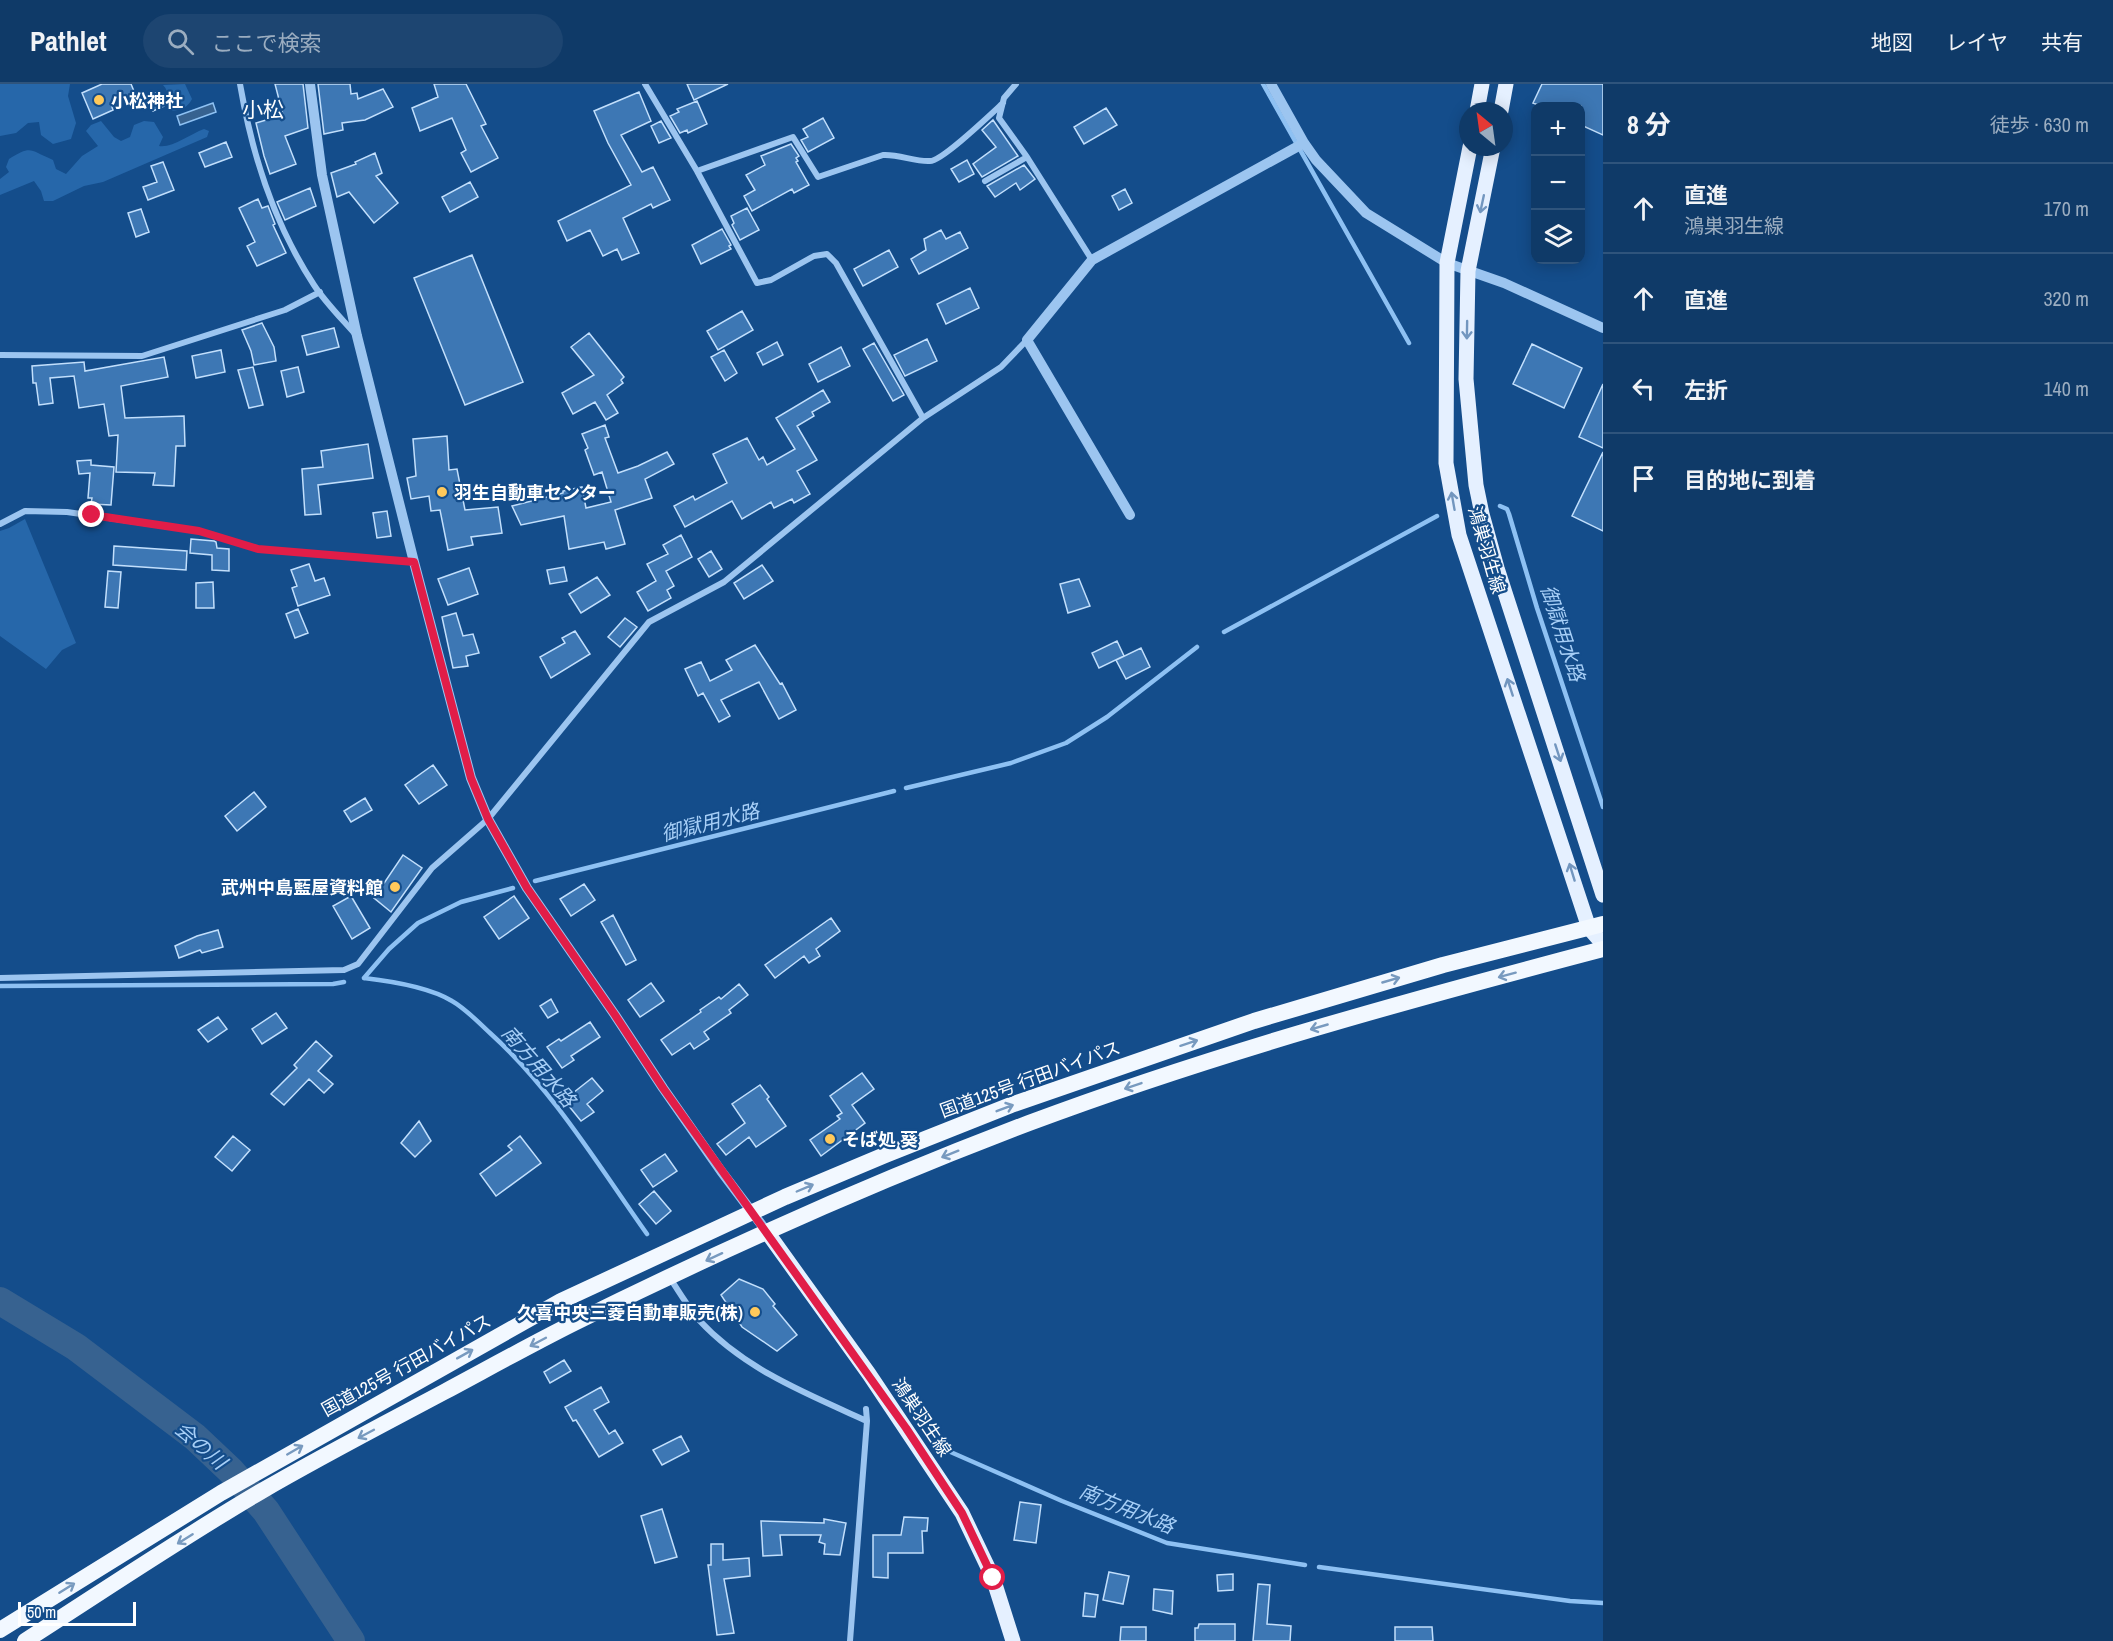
<!DOCTYPE html>
<html lang="ja">
<head>
<meta charset="utf-8">
<style>
  :root { --surface:#0f3a68; --page:#1d4571; --text:#f1f3f6; --muted:#9badc0; --line:#2f547c }
  body { margin:0; font-family:"Archivo Narrow","Noto Sans JP",sans-serif; background:var(--page); color:var(--text) }
  .controls { position:absolute; right:18px; top:18px; display:grid; overflow:hidden; border-radius:12px; box-shadow:0 3px 15px #0003 }
  .controls button { width:54px; height:54px; display:grid; place-items:center; padding:0; border:0; border-bottom:2px solid var(--line); background:var(--surface); color:var(--text); font:30px sans-serif }
  .compass { position:absolute; left:1459px; top:18px; width:54px; height:54px; border-radius:50%; background:var(--surface); box-shadow:0 3px 15px #0003; rotate:331deg }
  .scale { position:absolute; left:18px; bottom:15px; width:118px; box-sizing:border-box; padding-left:6px; border:3px solid #fff; border-top:0; font-size:16px; line-height:21px; white-space:nowrap; color:#fff; -webkit-text-stroke:4px #144d8b; paint-order:stroke }
  .stop { position:absolute; width:18px; height:18px; margin:-14px; border:4px solid #e11d48; border-radius:50%; background:#fff }
  .stop.end { background:#e11d48; border-color:#fff; box-shadow:0 2px 6px #0008 }
  .list { margin:0; padding:0; list-style:none }
  h2 { display:flex; justify-content:space-between; align-items:center; height:78px; margin:0; padding:0 24px; font-size:26px }
  h2 small { font-size:20px; font-weight:400; color:var(--muted) }
  .list li { display:grid; grid-template-columns:39px 1fr auto; gap:18px; align-items:center; box-sizing:border-box; height:90px; padding:0 24px; border-top:2px solid var(--line) }
  .list b { display:block; font-size:22px; white-space:nowrap }
  .list p { margin:0; font-size:20px; white-space:nowrap; color:var(--muted) }
  .list em { font-size:20px; font-style:normal; color:var(--muted) }
  .icon { flex:none; width:33px; height:33px; fill:none; stroke:currentColor; stroke-width:2; stroke-linecap:round; stroke-linejoin:round }
  .map { position:relative; flex:none; width:1603px; height:1557px; overflow:hidden }
  header { display:flex; align-items:center; gap:36px; box-sizing:border-box; height:84px; padding:0 30px; background:var(--surface); border-bottom:2px solid var(--line) }
  header strong { font-size:28px }
  nav { display:flex; gap:33px; margin-inline-start:auto; font-size:21px }
  .search { width:420px; height:54px; background:var(--page); display:flex; align-items:center; gap:15px; box-sizing:border-box; padding:0 21px; border-radius:33px; color:var(--muted); font-size:22px }
  main { display:flex }
  aside { flex:1; background:var(--surface) }
  .map>svg:first-child { display:block }
  .green { fill:#2667aa }
  .water { fill:#376290; stroke:#8ec1f3; stroke-width:1.5 }
  .lines { fill:none; stroke-linecap:round; stroke-linejoin:round }
  .stream { stroke:#8ec1f3; stroke-width:4.5 }
  .river { stroke:#376290; stroke-width:28 }
  .building { fill:#3d77b4; stroke:#c2dffc; stroke-width:1.5 }
  .minor { stroke:#9cc5f0; stroke-width:6 }
  .tertiary { stroke:#9cc5f0; stroke-width:10 }
  .primary { stroke:#e5f0ff; stroke-width:15 }
  .trunk { stroke:#f2f8ff; stroke-width:16 }
  .oneway { stroke:#7296bf }
  .oneway2 { stroke:#789abf }
  .route { stroke:#e11d48; stroke-width:8 }
  .poi-dot { fill:#ffc95b; stroke:#144d8b; stroke-width:2 }
  .labels { text-anchor:middle; dominant-baseline:central; stroke-width:4.5; stroke-linejoin:round; paint-order:stroke }
  .poi-label { font-size:18px; font-weight:bold; fill:#fff; stroke:#144d8b; text-anchor:start }
  .street-label { font-size:18px; fill:#fff; stroke:#144d8b }
  .water-label { font-size:20px; font-style:italic; fill:#a7cff7; stroke:#144d8b }
  .quarter-label { font-size:21px; fill:#fff; stroke:#144d8b }
</style>
</head>
<body>
<header>
<strong>Pathlet</strong>
<div class="search"><svg class="icon" aria-label="search" viewBox="0 0 24 24"><circle cx="10" cy="10" r="6"/><path d="M15 15l6 6"/></svg>ここで検索</div>
<nav><a>地図</a><a>レイヤ</a><a>共有</a></nav>
</header>
<main>
<div class="map">
<svg width="1603" height="1557" viewBox="0 0 1603 1557">
  <rect width="100%" height="100%" fill="#144d8b"/>
  <path class="green" d="M0,0H70L68,12L76,39L71,55L53,60L41,51L39,38L28,39L16,49L0,52Z
    M185,0L192,15C188,23 182,26 172,27C168,18 170,8 163,1Z
    M101,37L114,53L121,57L130,53L134,41L144,37L154,38L163,53L159,62C173,64 190,50 204,45L209,47L207,53L103,98L84,102L53,117H44L41,107L34,97L0,111V95L9,88L6,83L9,75C32,61 29,66 53,76L56,85L66,90L82,72L98,62L86,47L91,41Z
    M25,435L76,559L62,566L46,585L0,552V447L9,444Z"/>
  <path class="water" d="M213,19L216,28L180,41L177,32Z"/>
  <g class="lines">
    <path class="stream" d="M1263,0L1409,259
      M1500,422L1507,425L1509,430L1537,524L1603,723
      M1224,548L1437,432
      M906,704L1011,679L1066,659L1107,633L1197,563
      M535,797L894,707
      M364,894C390,897 429,903 452,917C466,925 478,938 490,949C553,1006 598,1081 647,1150
      M364,894L389,865L418,839L461,818L513,804
      M0,902L333,900L344,898
      M946,1366L1062,1417L1167,1459L1305,1481
      M1319,1483L1570,1517L1603,1519"/>
    <path class="river" d="M0,1217L76,1263L195,1353L231,1387L266,1427L351,1557"/>
  </g>
  <path class="building" d="M102,0H131L136,12L112,23L113,26L93,35L82,9Z
    M275,0H303L308,44L285,52L296,80L270,90L264,72L256,39L283,31Z
    M318,0H350L351,10L357,9L358,15L383,5L393,23L365,36L342,39L343,46L324,50Z
    M434,0H466L486,40L481,42L498,74L471,88L461,69L466,66L452,34L420,47L412,24L438,13Z
    M687,0H728L694,16Z
    M1542,0H1603V51L1581,41V22H1541L1533,19Z
    M158,8L164,22L153,27L147,13Z
    M639,8L651,37L621,51L642,88L653,83L670,116L653,124L651,120L623,134L639,169L622,176L617,165L603,172L590,146L567,157L558,137L631,101L608,59L594,27Z
    M697,17L707,40L688,49L687,46L680,49L670,32L679,28L677,25Z
    M1106,24L1117,41L1084,60L1074,43Z
    M823,34L834,54L808,68L801,56L808,53L803,45Z
    M993,36L1018,72L982,93L973,80L996,63L982,46Z
    M661,37L671,54L659,59L651,42Z
    M226,58L232,73L205,83L199,69Z
    M791,60L799,72L796,74L798,77L796,78L809,101L794,109L792,105L752,127L744,112L755,106L746,91L765,81L761,72Z
    M375,69L382,89L376,92L398,119L374,139L349,108L337,113L331,89L356,80L355,78Z
    M967,76L974,90L959,98L951,85Z
    M163,78L174,106L148,116L143,103L157,98L151,82Z
    M1024,81L1035,95L1020,106L1016,99L995,113L987,102Z
    M470,98L478,113L450,128L442,113Z
    M310,104L316,122L285,136L277,118Z
    M1125,105L1132,119L1119,126L1112,112Z
    M258,115L262,124L268,122L275,140L273,141L286,169L257,182L247,162L255,158L239,124Z
    M747,124L759,146L740,156L732,141L734,139L731,132Z
    M141,125L149,148L136,153L128,129Z
    M722,145L731,161L729,162L731,165L701,180L692,161Z
    M941,146L946,155L960,148L968,164L919,190L911,175L926,166L924,155Z
    M889,166L898,183L863,202L854,185Z
    M472,171L523,298L465,321L414,194Z
    M970,204L979,224L946,240L937,220Z
    M742,227L753,246L718,266L707,247Z
    M262,239L274,263L276,277L254,281L251,267L242,246Z
    M334,244L339,263L307,271L302,252Z
    M589,249L624,293L621,296L623,299L607,311L618,329L606,336L595,318L573,330L562,309L594,291L571,263Z
    M927,255L937,277L905,292L894,271Z
    M777,258L783,271L763,281L757,269Z
    M874,259L904,311L893,317L863,265Z
    M1532,260L1582,284L1564,324L1513,300Z
    M841,263L850,282L818,298L809,280Z
    M221,266L225,288L196,294L192,272Z
    M724,266L737,289L725,297L711,273Z
    M164,273L168,293L121,302L125,334L184,332L185,362H176L174,402L153,401L155,389L116,388L118,351L109,352L104,320L79,324L74,292L50,294L53,319L39,321L36,299H33L32,282L84,278L85,287Z
    M253,283L263,321L249,324L238,286Z
    M298,283L304,308L287,313L281,287Z
    M1603,300V364L1579,353Z
    M823,306L830,318L812,328L814,332L797,342L817,376L797,387L810,410L794,419L792,415L774,424L771,418L742,435L732,417L685,443L674,422L693,412L695,416L727,399L713,370L747,354L759,376L763,373L767,381L795,365L776,334Z
    M605,341L609,353L605,354L618,389L638,382L667,368L674,380L645,395L652,414L615,426L625,460L606,465L604,458L569,465L564,432L521,441L512,422L563,409V407L582,403L586,424L611,418L602,388L594,391L585,366L588,364L582,350Z
    M447,352L449,386L457,385L465,426L498,423L502,449L471,453L473,461L448,466L440,426L431,427L429,412L411,415L407,394L416,392L413,355Z
    M368,360L373,394L318,401L321,430L305,431L302,385L323,383L321,367Z
    M1603,368V447L1572,432Z
    M91,376V381L114,383L111,421L91,420L92,414H88L90,389L79,390L77,377Z
    M387,427L391,452L377,454L373,429Z
    M681,451L692,473L666,487L674,502L667,506L671,514L648,527L637,508L656,497L647,480L668,470L663,461Z
    M191,455L214,457L216,458L217,464L229,465V487L212,486V471L190,469Z
    M114,462L187,467L186,486L113,481Z
    M711,467L722,485L709,493L698,475Z
    M309,480L315,497L324,494L330,511L298,522L292,504L297,502L291,486Z
    M762,481L773,497L744,515L734,499Z
    M564,483L567,497L550,500L547,486Z
    M469,484L478,510L448,521L438,495Z
    M108,487L121,488L118,524L105,523Z
    M597,493L610,511L581,529L569,510Z
    M1079,495L1090,522L1068,529L1060,500Z
    M213,498L214,524H196V499Z
    M298,525L308,549L295,554L286,530Z
    M456,529L463,552L473,550L479,569L466,572L468,582L453,584L442,533Z
    M625,534L637,543L620,563L608,553Z
    M575,547L590,570L551,594L540,573L565,559L562,554Z
    M1117,557L1124,572L1099,584L1092,569Z
    M755,561L780,600L782,599L796,626L779,635L759,598L721,616L730,632L719,638L703,609L698,612L685,585L701,578L710,597L732,586L726,576Z
    M1141,564L1150,583L1126,595L1116,576Z
    M433,681L447,701L419,720L405,701Z
    M254,708L266,723L237,747L225,732Z
    M365,714L372,726L351,738L344,727Z
    M403,771L422,784L391,828L374,814Z
    M584,800L595,816L571,832L560,815Z
    M351,812L370,844L352,855L333,822Z
    M514,812L529,834L499,855L484,833Z
    M613,831L636,876L626,881L601,838Z
    M831,834L840,847L816,865L820,872L809,879L804,872L775,894L765,881Z
    M218,846L223,863L202,869L200,866L179,874L175,862L197,852Z
    M651,899L664,917L640,933L628,916Z
    M739,900L748,911L729,926L731,929L704,948L709,955L694,965L690,959L672,971L661,956L701,928L700,926L719,913L721,915Z
    M551,915L558,928L548,934L540,922Z
    M276,929L287,944L262,960L252,945Z
    M218,933L227,945L208,958L198,946Z
    M590,938L600,953L571,972L574,976L562,984L547,963L559,955L561,957Z
    M316,957L332,972L318,987L333,1000L324,1009L309,995L284,1021L271,1010L297,984L294,981Z
    M862,989L874,1005L852,1021L865,1039L821,1072L810,1056L840,1035L837,1032L842,1029L830,1012Z
    M592,994L603,1007L587,1020L594,1028L581,1037L564,1016Z
    M760,1001L769,1013L767,1015L786,1042L756,1063L749,1053L726,1071L717,1060L745,1039L732,1020Z
    M419,1037L431,1057L415,1073L401,1059Z
    M233,1052L250,1066L232,1087L215,1073Z
    M520,1052L541,1079L496,1112L480,1090L512,1066L508,1062Z
    M665,1070L677,1087L653,1103L641,1086Z
    M654,1107L671,1127L656,1140L639,1120Z
    M739,1195L763,1205L775,1220L773,1222L797,1251L777,1267L742,1243L721,1211Z
    M564,1276L571,1287L550,1299L544,1288Z
    M601,1303L609,1318L594,1326L609,1350L615,1346L623,1359L599,1373L576,1336L573,1337L565,1323Z
    M681,1352L689,1367L662,1381L653,1366Z
    M1020,1418L1041,1421L1036,1459L1014,1456Z
    M662,1425L677,1473L655,1479L641,1432Z
    M904,1433L928,1434L927,1447H922L923,1469H888V1494L873,1493V1451H901Z
    M824,1435L846,1439L840,1471L824,1470L825,1460L819,1458L821,1451H780L782,1471L763,1472L761,1437L824,1439Z
    M711,1460H723V1476L749,1474L750,1492L724,1495L734,1549L717,1551L708,1481H711Z
    M1109,1488L1129,1492L1123,1520L1103,1516Z
    M1233,1490V1506L1218,1507L1217,1491Z
    M1258,1500L1270,1501L1267,1540L1291,1542L1290,1557H1253Z
    M1154,1505L1173,1507L1172,1530L1153,1526Z
    M1085,1509L1098,1511L1095,1533L1083,1532Z
    M1199,1540H1235V1557H1195V1544H1198Z
    M1121,1543H1146V1557H1120Z
    M1395,1543H1432L1433,1557H1395Z"/>
  <g class="lines">
    <path class="minor" d="M240,0C252,71 274,140 314,201C325,218 341,234 355,250
      M1016,0L1004,14L999,34L1027,73L1092,176
      M697,87L793,53L818,93L883,71C899,70 915,78 930,77C942,77 991,30 1003,19
      M985,97L1027,73
      M0,271L142,272L285,226L320,208
      M923,334L1001,283L1027,256
      M0,440L25,427L67,428L199,447L258,465L414,478
      M0,894L344,886L358,880L432,784L488,735L649,538L724,498L923,334L836,179L827,170L814,172L771,196L757,199L697,87L645,0
      M670,1194C679,1208 688,1223 699,1236C744,1285 807,1310 867,1337L866,1325
      M850,1557L867,1337"/>
    <path class="tertiary" d="M310,0L322,91L357,252L414,478L471,694L488,735L527,804L615,931L663,1004L721,1087L767,1148
      M1271,0L1304,59L1316,76L1366,129L1447,179L1504,199L1603,244
      M1130,431L1027,256L1092,176L1304,59"/>
    <path class="primary" d="M1477,27L1482,0
      M1501,27L1506,0
      M1470,63L1447,179L1446,379L1459,451L1589,844L1603,860
      M1493,63L1468,187L1466,295L1476,401L1482,430L1497,484L1603,811
      M767,1148L869,1290L962,1429L993,1494L1013,1557"/>
    <path class="trunk" d="M0,1546L221,1409L561,1217L785,1113L885,1071L1011,1021L1254,937L1443,881L1603,840
      M25,1557C103,1507 180,1455 260,1408C320,1373 382,1341 444,1308C487,1285 530,1261 574,1239C721,1166 876,1097 1029,1039C1216,969 1409,916 1603,865"/>
  </g>
  <defs><path id="oneway-shaft" d="M-6 0H5M1.5-3L5.5 0L1.5 3" fill="none" stroke-width="1.6" stroke-linecap="round" stroke-linejoin="round" transform="scale(1.5)"/></defs>
  <g class="oneway">
    <use href="#oneway-shaft" transform="translate(1482 120) rotate(102)"/>
    <use href="#oneway-shaft" transform="translate(1467 246) rotate(91)"/>
    <use href="#oneway-shaft" transform="translate(1453 417) rotate(-100)"/>
    <use href="#oneway-shaft" transform="translate(1510 603) rotate(-108)"/>
    <use href="#oneway-shaft" transform="translate(1558 669) rotate(72)"/>
    <use href="#oneway-shaft" transform="translate(1572 788) rotate(-107)"/>
  </g>
  <g class="oneway2">
    <use href="#oneway-shaft" transform="translate(1507 891) rotate(165)"/>
    <use href="#oneway-shaft" transform="translate(1391 896) rotate(-16)"/>
    <use href="#oneway-shaft" transform="translate(1319 943) rotate(164)"/>
    <use href="#oneway-shaft" transform="translate(1189 959) rotate(-18)"/>
    <use href="#oneway-shaft" transform="translate(1133 1002) rotate(161)"/>
    <use href="#oneway-shaft" transform="translate(1005 1024) rotate(-21)"/>
    <use href="#oneway-shaft" transform="translate(950 1070) rotate(158)"/>
    <use href="#oneway-shaft" transform="translate(805 1104) rotate(-23)"/>
    <use href="#oneway-shaft" transform="translate(714 1173) rotate(155)"/>
    <use href="#oneway-shaft" transform="translate(538 1258) rotate(152)"/>
    <use href="#oneway-shaft" transform="translate(465 1270) rotate(-29)"/>
    <use href="#oneway-shaft" transform="translate(366 1350) rotate(152)"/>
    <use href="#oneway-shaft" transform="translate(295 1366) rotate(-30)"/>
    <use href="#oneway-shaft" transform="translate(185 1455) rotate(148)"/>
    <use href="#oneway-shaft" transform="translate(67 1504) rotate(-32)"/>
  </g>
  <g class="lines">
    <path class="route" d="M92,431L199,447L258,465L414,478L471,694L488,735L527,804L615,931L663,1004L906,1344L962,1429L993,1494"/>
  </g>
  <g class="poi-dot">
    <circle cx="99" cy="16" r="6"/>
    <circle cx="442" cy="408" r="6"/>
    <circle cx="395" cy="803" r="6"/>
    <circle cx="830" cy="1055" r="6"/>
    <circle cx="755" cy="1228" r="6"/>
  </g>
  <g class="labels">
    <g class="poi-label">
      <text x="111" y="16">小松神社</text>
      <text x="454" y="408">羽生自動車センター</text>
      <text x="383" y="803" text-anchor="end">武州中島藍屋資料館</text>
      <text x="842" y="1055">そば処 葵</text>
      <text x="743" y="1228" text-anchor="end">久喜中央三菱自動車販売(株)</text>
    </g>
    <g class="street-label">
      <text transform="translate(1487 466) rotate(74)">鴻巣羽生線</text>
      <text transform="translate(1030 995) rotate(-20)">国道125号 行田バイパス</text>
      <text transform="translate(406 1281) rotate(-29)">国道125号 行田バイパス</text>
      <text transform="translate(922 1333) rotate(56)">鴻巣羽生線</text>
    </g>
    <g class="water-label">
      <text transform="translate(1563 549) rotate(72)">御獄用水路</text>
      <text transform="translate(710 738) rotate(-14)">御獄用水路</text>
      <text transform="translate(539 982) rotate(49)">南方用水路</text>
      <text transform="translate(201 1361) rotate(41)">会の川</text>
      <text transform="translate(1127 1424) rotate(22)">南方用水路</text>
    </g>
    <g class="quarter-label">
      <text x="263" y="25">小松</text>
    </g>
  </g>
</svg>
<div class="controls">
<button>+</button>
<button>−</button>
<button><svg class="icon" aria-label="layers" viewBox="0 0 24 24"><path d="M12 4l9 5-9 5-9-5zM3 14l9 5 9-5"/></svg></button>
</div>
<svg class="compass" viewBox="-18 -18 36 36"><path d="M0-13l5 13h-10z" fill="#e53935"/><path d="M0 13l5-13h-10z" fill="#9badc0"/></svg>
<div class="scale">50 m</div>
<div class="stop" style="left:993px;top:1494px"></div>
<div class="stop end" style="left:92px;top:431px"></div>
</div>
<aside>
<h2>8 分<small>徒歩 · 630 m</small></h2>
<ul class="list">
<li><svg class="icon" aria-label="ahead" viewBox="0 0 24 24"><path d="M12 20V5M6 11l6-6 6 6"/></svg><div><b>直進</b><p>鴻巣羽生線</p></div><em>170 m</em></li>
<li><svg class="icon" aria-label="ahead" viewBox="0 0 24 24"><path d="M12 20V5M6 11l6-6 6 6"/></svg><div><b>直進</b></div><em>320 m</em></li>
<li><svg class="icon" aria-label="left" viewBox="0 0 24 24"><path d="M17 20v-9H6M10 6l-5 5 5 5"/></svg><div><b>左折</b></div><em>140 m</em></li>
<li><svg class="icon" aria-label="arrive" viewBox="0 0 24 24"><path d="M6 21V4h12l-3 4 3 4H6"/></svg><div><b>目的地に到着</b></div></li>
</ul>
</aside>
</main>
</body>
</html>
